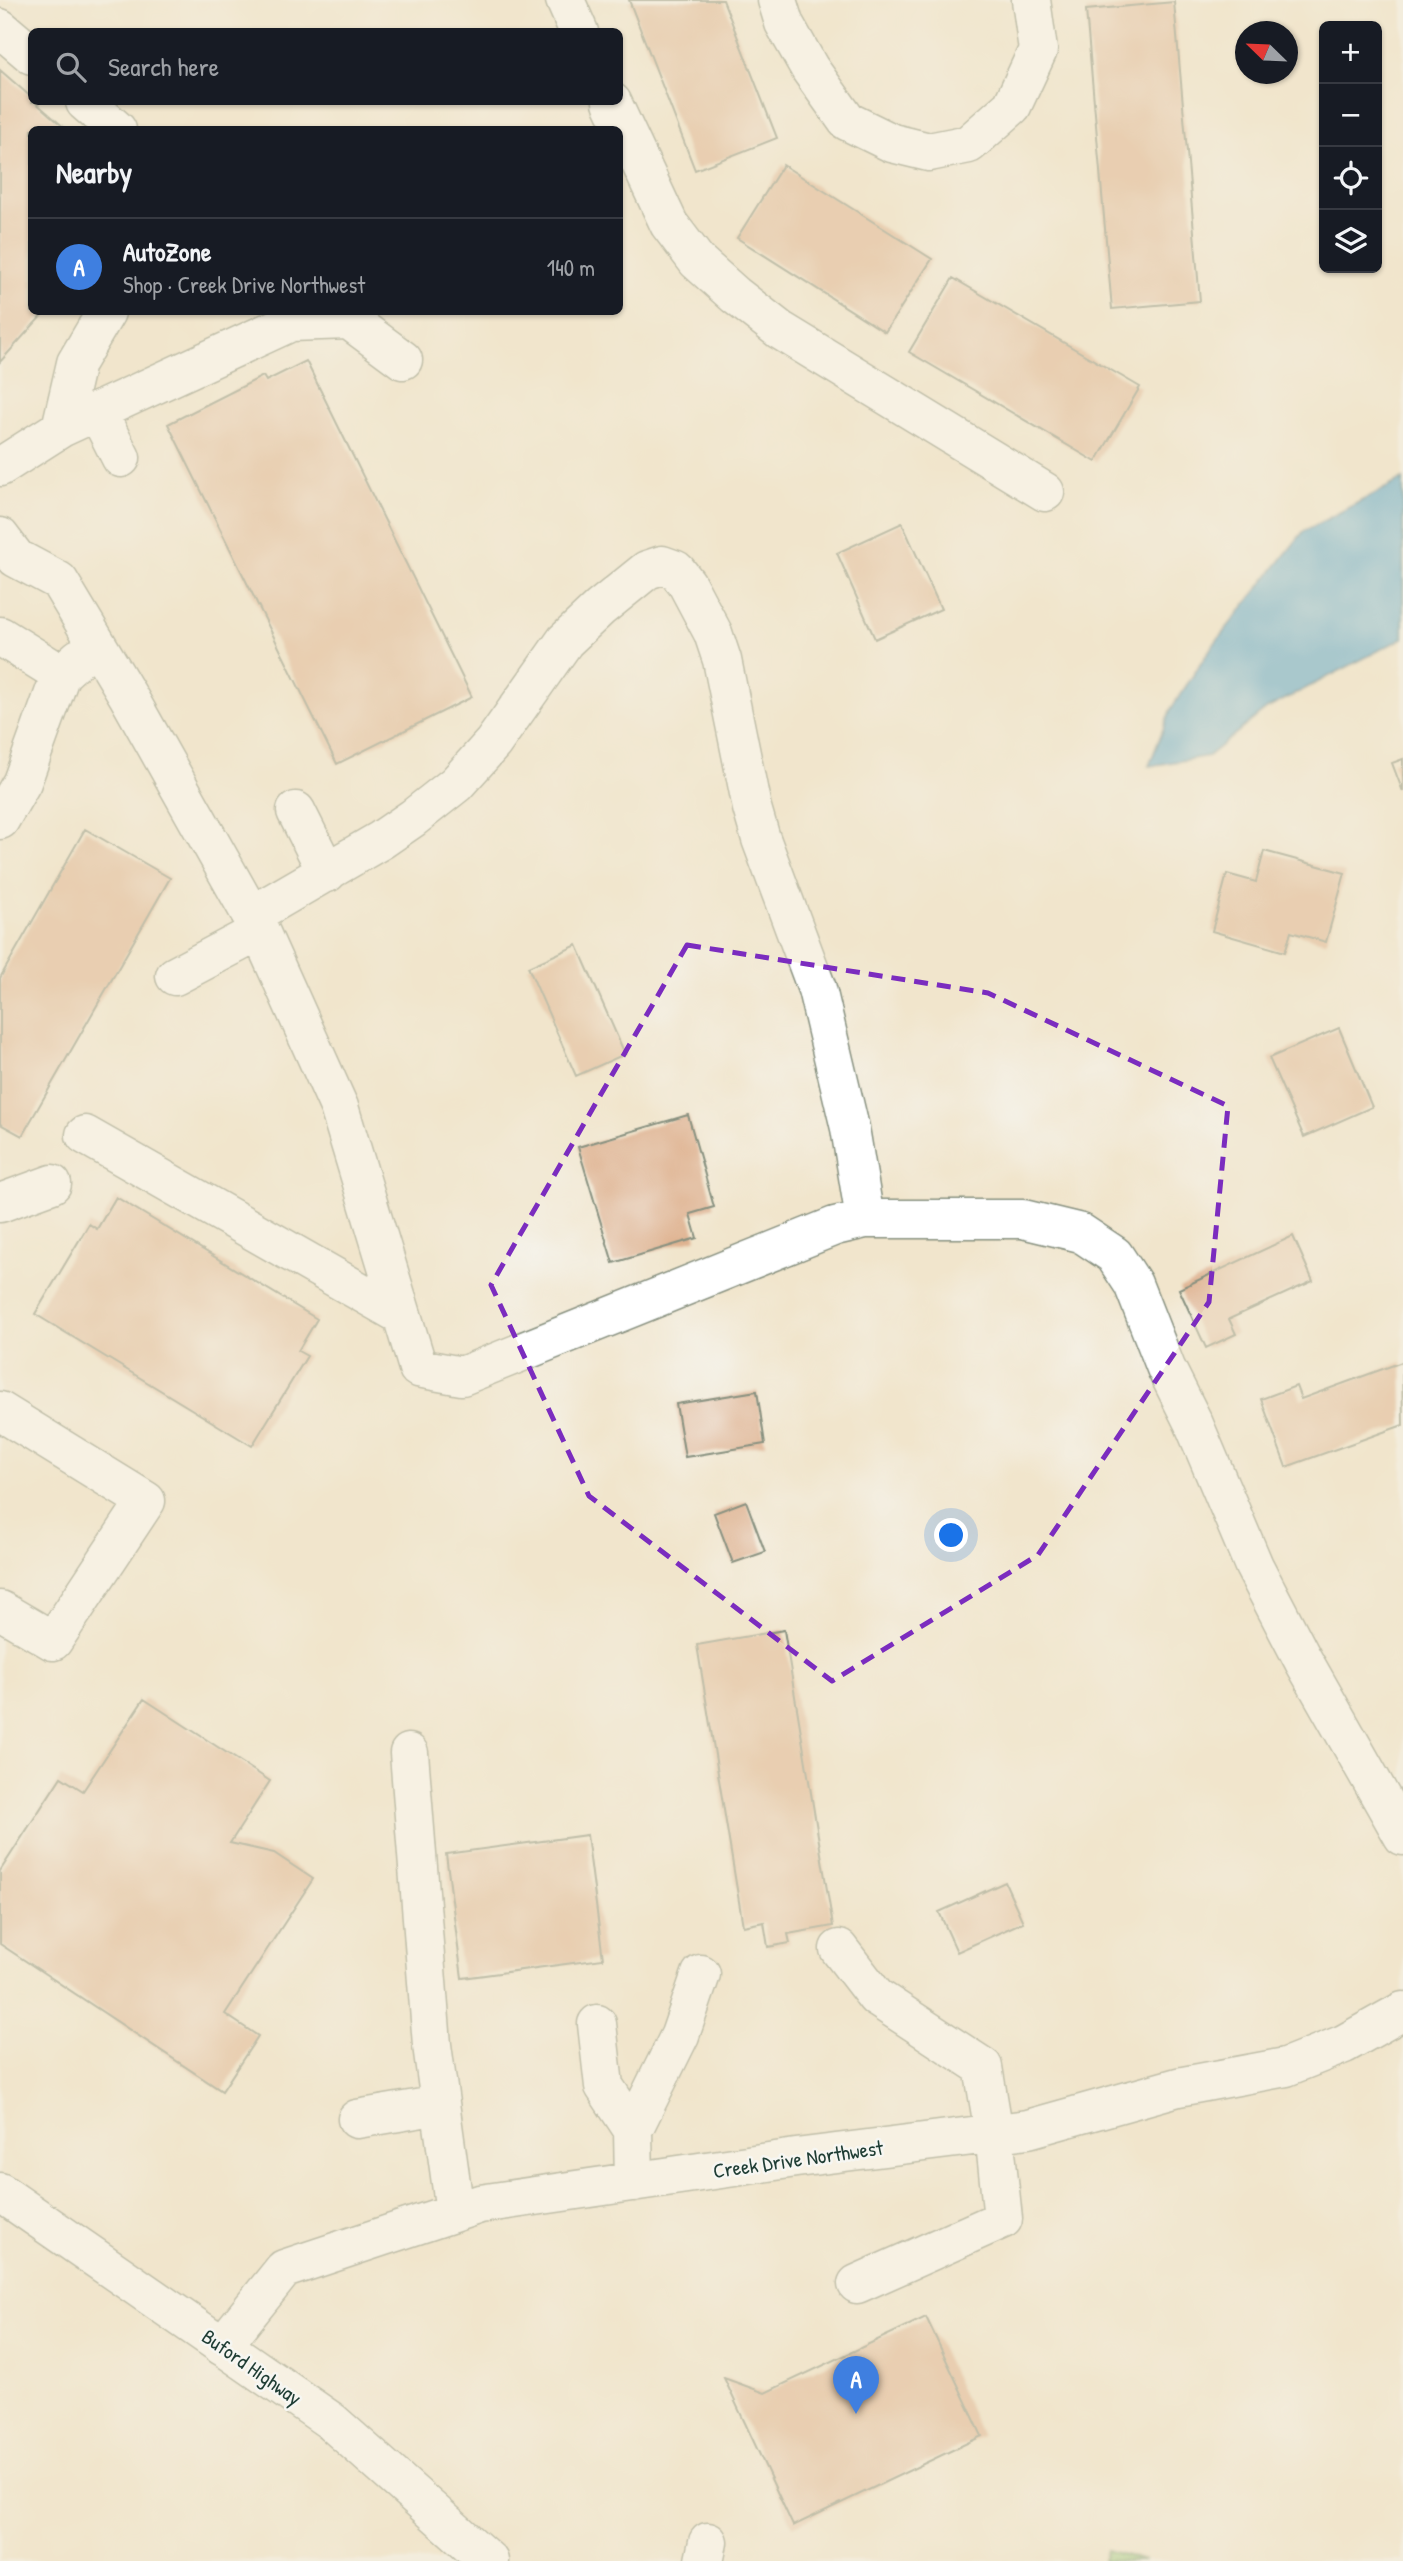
<!DOCTYPE html>
<html lang="en">
<head>
<meta charset="utf-8">
<style>
  :root { --surface:#171b24; --page:#242831; --text:#f1f3f6; --muted:#9ea1a6; --line:#363941; --accent:#1f6fb2 }
  body { margin:0; font-family:"Patrick Hand",sans-serif; background:var(--page); color:var(--text) }
  .controls { position:absolute; right:21px; top:21px; display:grid; overflow:hidden; border-radius:10px; box-shadow:0 2px 5px #0004 }
  .controls button { width:63px; height:63px; display:grid; place-items:center; padding:0; border:0; border-bottom:2px solid var(--line); background:var(--surface); color:var(--text); font:35px sans-serif }
  .compass { position:absolute; left:1235px; top:21px; width:63px; height:63px; border-radius:50%; background:var(--surface); box-shadow:0 2px 5px #0004; rotate:293deg }
  .you { position:absolute; left:952px; top:1536px; width:24px; height:24px; margin:-18px; border:5px solid #fff; border-radius:50%; background:#1a73e8; box-shadow:0 0 0 10px #1a73e833 }
  .badge { display:grid; place-items:center; width:46px; height:46px; border-radius:50%; background:var(--accent); color:#fff; font-size:23px; font-weight:700 }
  .pin { position:absolute; translate:-50% -58px; filter:drop-shadow(0 2px 4px #0008) }
  .pin::after { content:''; position:absolute; top:37px; width:24px; height:21px; background:inherit; clip-path:polygon(0 0,100% 0,50% 100%) }
  .list { margin:0; padding:0; list-style:none }
  h2 { display:flex; justify-content:space-between; align-items:center; height:91px; margin:0; padding:0 28px; font-size:30px }
  h2 small { font-size:23px; font-weight:400; color:var(--muted) }
  .list li { display:grid; grid-template-columns:46px 1fr auto; gap:21px; align-items:center; box-sizing:border-box; height:98px; padding:0 28px; border-top:2px solid var(--line) }
  .list b { display:block; font-size:26px; white-space:nowrap }
  .list p { margin:0; font-size:23px; white-space:nowrap; color:var(--muted) }
  .list em { font-size:23px; font-style:normal; color:var(--muted) }
  .icon { flex:none; width:38px; height:38px; fill:none; stroke:currentColor; stroke-width:2; stroke-linecap:round; stroke-linejoin:round }
  .map { position:relative; flex:none; width:1403px; height:2561px; overflow:hidden }
  .search { position:absolute; background:var(--surface); box-shadow:0 2px 5px #0004; left:28px; top:28px; width:595px; height:77px; display:flex; align-items:center; gap:18px; box-sizing:border-box; padding:0 24px; border-radius:10px; color:var(--muted); font-size:26px }
  .panel { position:absolute; background:var(--surface); box-shadow:0 2px 5px #0004; left:28px; top:126px; width:595px; height:189px; border-radius:10px }
  .map>svg:first-child { display:block }
  .green { fill:#94c778; stroke:#5a8256; stroke-width:2 }
  .water { fill:#52a4cd; stroke:#387080; stroke-width:2 }
  .building { fill:#dfb290 }
  .lines { fill:none; stroke-linecap:round; stroke-linejoin:round }
  .minor-casing { stroke:#889180; stroke-width:41 }
  .major-casing { stroke:#889180; stroke-width:41 }
  .minor { stroke:#fff; stroke-width:38 }
  .major { stroke:#fff; stroke-width:38 }
  .marked { fill:none; stroke:#7b2cbf; stroke-width:5; stroke-dasharray:14 9; stroke-linejoin:round }
  .labels { text-anchor:middle; dominant-baseline:central; stroke-width:5; stroke-linejoin:round; paint-order:stroke }
  .street-label { font-size:21px; fill:#1f3d34; stroke:#f6f6f2 }
</style>
</head>
<body>
<div class="map">
<svg width="1403" height="2561" viewBox="0 0 1403 2561">
  <rect width="100%" height="100%" fill="#f6f6f2"/>
  <filter id="ink" filterUnits="userSpaceOnUse"><feTurbulence type="fractalNoise" baseFrequency=".0143" numOctaves="2"/><feDisplacementMap in="SourceGraphic" scale="14" xChannelSelector="R" yChannelSelector="G"/><feConvolveMatrix kernelMatrix="1 2 1 2 8 2 1 2 1" color-interpolation-filters="sRGB"/></filter>
  <filter id="wash" filterUnits="userSpaceOnUse"><feTurbulence type="fractalNoise" baseFrequency=".00686" numOctaves="4" result="noise"/><feDisplacementMap in="SourceGraphic" scale="28" xChannelSelector="R" yChannelSelector="G"/><feGaussianBlur stdDeviation="1.57" result="paint"/><feColorMatrix in="noise" values="0 0 0 0 0 0 0 0 0 0 0 0 0 0 0 0 0 1.4 0 .05"/><feComposite in="paint" operator="in"/></filter>
  <g filter="url(#wash)">
    <rect width="100%" height="100%" fill="#f1e5cc"/>
    <path class="green" d="M1106,2550L1144,2561H1103Z"/>
    <path class="water" d="M1403,479V638L1266,709L1208,756L1149,766L1171,709L1211,648L1304,531Z"/>
    <g id="blocks">
      <path class="building" d="M629,0H723L777,138L695,170Z
        M1174,2L1200,301L1112,309L1086,10Z
        M0,70L32,98V102H35L67,130H32V312H45L0,362Z
        M783,165L932,259L885,332L737,238Z
        M953,278L1140,387L1096,462L909,352Z
        M306,361L472,697L337,764L168,424L263,376L266,381Z
        M902,523L941,609L875,639L837,553Z
        M1403,759V792L1392,763Z
        M85,829L170,878L22,1136L0,1124V978Z
        M1264,851L1345,873L1326,942L1291,932L1285,952L1212,931L1227,874L1256,882Z
        M577,945L625,1054L576,1076L528,967Z
        M1339,1028L1372,1107L1304,1137L1269,1058Z
        M688,1115L714,1207L690,1214L697,1238L613,1263L578,1147Z
        M116,1197L317,1319L298,1351L307,1356L252,1446L35,1314L89,1224L97,1229Z
        M1293,1236L1313,1281L1229,1319L1236,1334L1206,1348L1179,1289Z
        M1402,1362L1403,1425L1286,1467L1261,1399L1296,1386L1301,1399Z
        M757,1391L765,1444L685,1457L676,1404Z
        M746,1501L765,1552L733,1563L714,1513Z
        M784,1630L833,1926L788,1934L790,1943L768,1947L764,1922L743,1926L697,1645Z
        M144,1699L270,1781L230,1843L274,1853L313,1879L225,2014L258,2036L222,2091L0,1944V1871L61,1777L83,1791Z
        M587,1835L603,1959L462,1978L446,1854Z
        M1005,1882L1023,1922L957,1952L939,1912Z
        M926,2317L982,2436L793,2526L724,2378L765,2393Z"/>
    </g>
  </g>
  <g filter="url(#ink)">
    <use href="#blocks" fill-opacity="0" stroke="#889180" stroke-width="2"/>
    <g class="lines">
      <defs>
        <path id="minor" d="M565,0L579,32
          M777,0L784,23L810,69L847,121L892,143L929,152L969,144L1012,106L1038,50L1031,0
          M0,28L32,55
          M85,102L117,130
          M612,102L669,224L697,261L735,295L780,330L1045,492
          M97,411L121,458
          M61,428L76,363L106,312
          M0,467L61,428L291,322L349,320L403,360
          M0,537L16,558L59,581L128,696L260,931L339,1107L418,1368L462,1376L835,1226L865,1219H1023L1081,1233L1114,1255L1133,1284L1166,1368L1193,1422L1254,1566L1303,1660L1403,1836
          M0,636L61,674L79,658
          M296,811L327,873
          M0,820L22,782L61,674
          M252,915L381,840L413,818L456,784L493,743L565,641L600,608L647,570L662,565L676,570L687,584L713,633L722,660L752,808L761,839L817,989L850,1128L865,1219
          M175,976L260,931
          M85,1135L401,1315
          M0,1203L52,1184
          M0,1411L146,1501L53,1641L0,1610
          M409,1753L432,2045L455,2212
          M839,1949L876,1997L983,2067L994,2133L1003,2219L857,2284
          M597,2024L604,2086L633,2130
          M357,2119L440,2105
          M634,2182L633,2130L680,2035L701,1974
          M222,2346L284,2269L480,2204L796,2158L1028,2129L1178,2087L1286,2067L1344,2044L1403,2011
          M704,2561L708,2542"/>
        <path id="major" d="M0,2192L331,2421L489,2561"/>
      </defs>
      <use href="#minor" class="minor-casing"/>
      <use href="#major" class="major-casing"/>
      <use href="#minor" class="minor"/>
      <use href="#major" class="major"/>
    </g>
  </g>
  <path d="M0 0H1403V2561H0ZM687,945L988,993L1228,1106L1209,1302L1038,1555L832,1681L589,1496L491,1285Z" fill="#f1e5cc" fill-opacity=".55" fill-rule="evenodd"/>
  <path class="marked" d="M687,945L988,993L1228,1106L1209,1302L1038,1555L832,1681L589,1496L491,1285Z"/>
  <g class="labels">
    <g class="street-label">
      <text transform="translate(798 2159) rotate(-8)">Creek Drive Northwest</text>
      <text transform="translate(252 2367) rotate(35)">Buford Highway</text>
    </g>
  </g>
</svg>
<div class="controls">
<button>+</button>
<button>−</button>
<button><svg class="icon" aria-label="locate" viewBox="0 0 24 24"><circle cx="12" cy="12" r="6"/><path d="M12 2v4M12 18v4M2 12h4M18 12h4"/></svg></button>
<button><svg class="icon" aria-label="layers" viewBox="0 0 24 24"><path d="M12 4l9 5-9 5-9-5zM3 14l9 5 9-5"/></svg></button>
</div>
<svg class="compass" viewBox="-18 -18 36 36"><path d="M0-13l5 13h-10z" fill="#e53935"/><path d="M0 13l5-13h-10z" fill="#9ea1a6"/></svg>
<div class="you"></div>
<div class="pin badge" style="left:856px;top:2414px;background:#3f7fe0">A</div>
<div class="search"><svg class="icon" aria-label="search" viewBox="0 0 24 24"><circle cx="10" cy="10" r="6"/><path d="M15 15l6 6"/></svg>Search here</div>
<section class="panel">
<h2>Nearby<small></small></h2>
<ul class="list">
<li><span class="badge" style="background:#3f7fe0">A</span><div><b>AutoZone</b><p>Shop · Creek Drive Northwest</p></div><em>140 m</em></li>
</ul>
</section>
</div>
</body>
</html>
